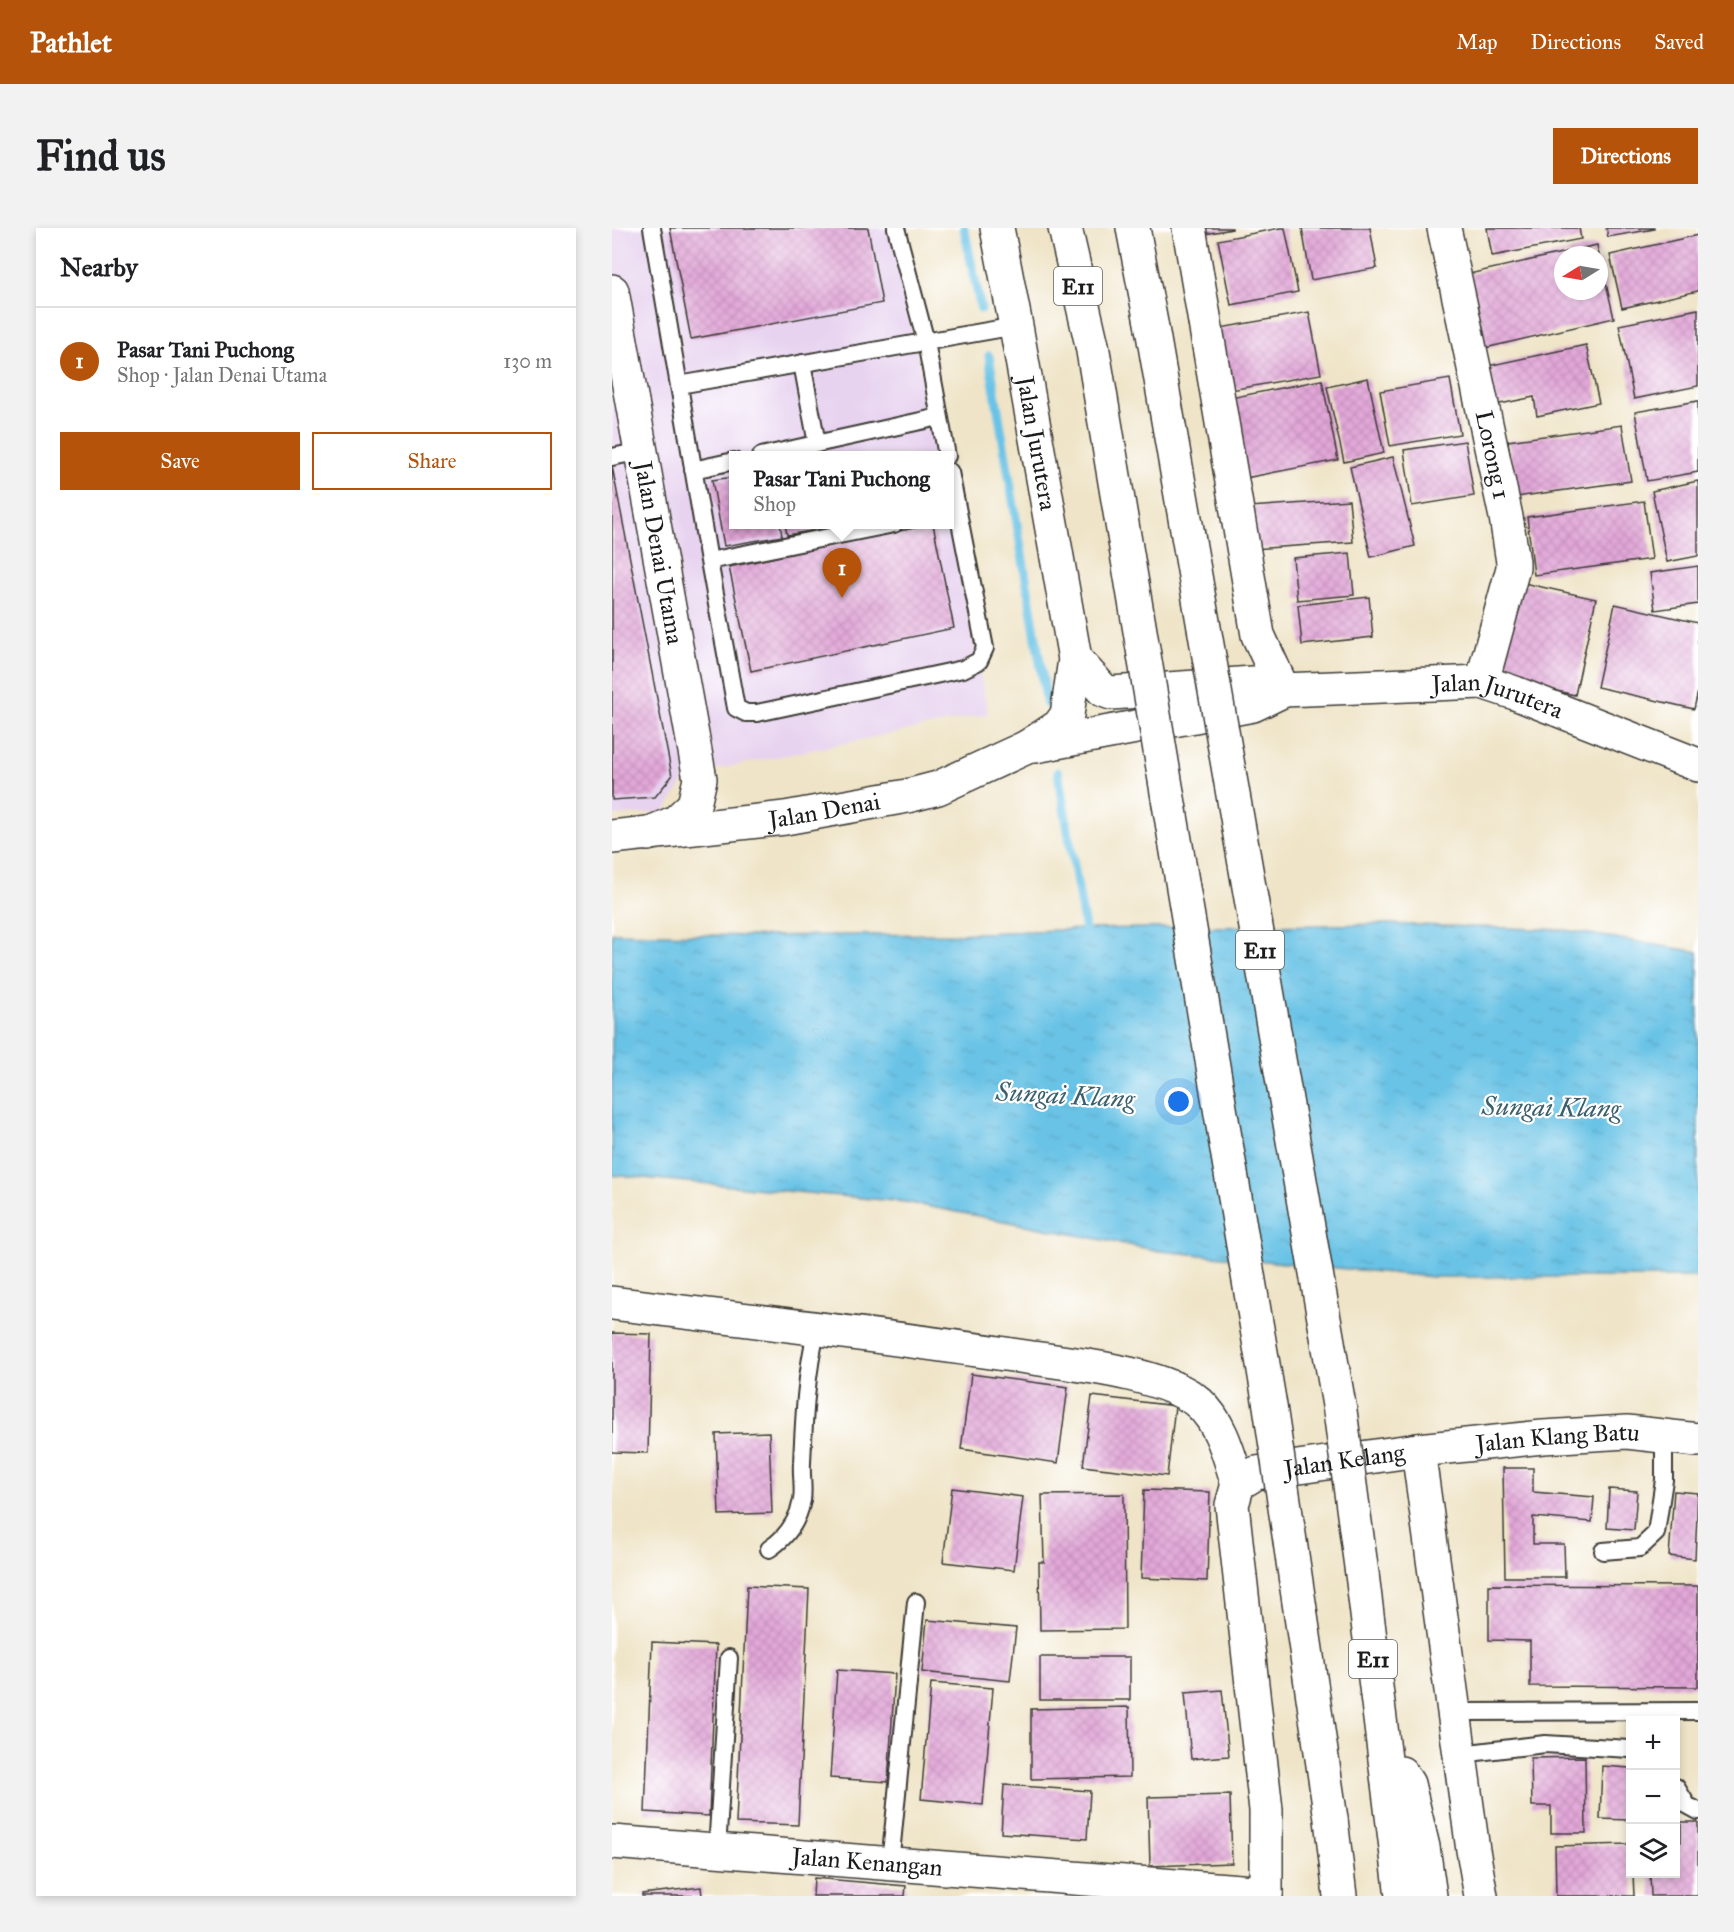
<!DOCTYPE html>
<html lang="en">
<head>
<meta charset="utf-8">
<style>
  :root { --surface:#fff; --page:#f2f2f2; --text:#202124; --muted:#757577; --line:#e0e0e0; --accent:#b45309 }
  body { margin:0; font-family:"IM FELL Great Primer",serif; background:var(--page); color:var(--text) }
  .controls { position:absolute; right:18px; bottom:18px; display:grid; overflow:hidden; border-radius:0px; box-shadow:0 3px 9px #0003 }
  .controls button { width:54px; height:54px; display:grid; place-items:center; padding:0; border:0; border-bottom:2px solid var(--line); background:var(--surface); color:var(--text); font:30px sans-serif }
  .compass { position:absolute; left:942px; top:18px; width:54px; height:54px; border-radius:50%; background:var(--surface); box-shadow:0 3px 9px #0003; rotate:259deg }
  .you { position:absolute; left:567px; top:874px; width:21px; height:21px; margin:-15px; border:4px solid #fff; border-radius:50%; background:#1a73e8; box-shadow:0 0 0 9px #1a73e833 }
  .badge { display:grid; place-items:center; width:39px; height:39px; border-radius:50%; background:var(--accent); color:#fff; font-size:20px; font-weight:700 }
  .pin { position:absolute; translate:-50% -50px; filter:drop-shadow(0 2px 3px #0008) }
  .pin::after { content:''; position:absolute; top:32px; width:21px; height:18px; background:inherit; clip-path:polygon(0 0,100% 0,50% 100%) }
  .popup { position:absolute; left:117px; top:223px; width:225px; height:78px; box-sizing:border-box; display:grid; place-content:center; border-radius:0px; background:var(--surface); filter:drop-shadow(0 2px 4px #0005); font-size:20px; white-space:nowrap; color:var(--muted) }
  .popup b { font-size:22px; color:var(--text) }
  .popup::after { content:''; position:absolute; left:50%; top:100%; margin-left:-12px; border:12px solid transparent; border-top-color:var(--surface) }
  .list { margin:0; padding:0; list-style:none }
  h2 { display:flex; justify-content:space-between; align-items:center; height:78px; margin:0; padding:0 24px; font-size:26px }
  h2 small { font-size:20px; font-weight:400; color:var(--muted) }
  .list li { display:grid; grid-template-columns:39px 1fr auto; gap:18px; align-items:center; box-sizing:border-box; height:108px; padding:0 24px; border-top:2px solid var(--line) }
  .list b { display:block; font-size:22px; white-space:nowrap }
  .list p { margin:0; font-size:20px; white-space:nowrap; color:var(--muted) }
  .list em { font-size:20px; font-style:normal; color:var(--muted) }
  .actions { display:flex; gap:12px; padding:18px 24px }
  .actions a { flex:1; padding:14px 0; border:2px solid var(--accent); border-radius:0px; text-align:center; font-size:21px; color:var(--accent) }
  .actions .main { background:var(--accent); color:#fff }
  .icon { flex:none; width:33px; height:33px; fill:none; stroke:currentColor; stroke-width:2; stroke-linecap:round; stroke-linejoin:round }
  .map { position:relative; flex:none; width:1086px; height:1668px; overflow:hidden; border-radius:0px }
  header { display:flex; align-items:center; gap:36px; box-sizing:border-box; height:84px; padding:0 30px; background:var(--accent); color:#fff }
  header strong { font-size:28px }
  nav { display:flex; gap:33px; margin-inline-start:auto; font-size:21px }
  .intro { display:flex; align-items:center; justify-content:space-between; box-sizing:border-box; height:144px; padding:0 36px }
  h1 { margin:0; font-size:42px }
  .button { padding:15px 27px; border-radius:0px; background:var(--accent); color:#fff; font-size:21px; font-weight:700 }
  main { display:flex; gap:36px; padding:0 36px }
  aside { flex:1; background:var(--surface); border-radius:0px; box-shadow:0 3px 9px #0003 }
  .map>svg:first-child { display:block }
  .built { fill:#e7d2ef }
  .water { fill:url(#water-ripples); stroke:#427081; stroke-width:1.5 }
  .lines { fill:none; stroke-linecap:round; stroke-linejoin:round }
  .stream { stroke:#69c3e6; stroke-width:9 }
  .building { fill:url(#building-cross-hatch) }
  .lane-casing { stroke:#3c3a36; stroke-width:20 }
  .street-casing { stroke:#3c3a36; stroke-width:36 }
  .secondary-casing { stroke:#3c3a36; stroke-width:36 }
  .highway-casing { stroke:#3c3a36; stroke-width:36 }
  .lane { stroke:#fff; stroke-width:16 }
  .street { stroke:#fff; stroke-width:33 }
  .secondary { stroke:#fff; stroke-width:33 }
  .highway { stroke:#fff; stroke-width:33 }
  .highway-bridge-casing { stroke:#3c3a36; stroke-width:36; stroke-linecap:butt }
  .highway-bridge { stroke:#fff; stroke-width:33 }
  .labels { text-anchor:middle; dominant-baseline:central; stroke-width:4.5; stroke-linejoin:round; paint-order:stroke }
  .shield { fill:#fff; stroke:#606060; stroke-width:1.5 }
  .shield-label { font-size:22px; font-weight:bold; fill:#1c1c1c }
  .street-label { font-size:24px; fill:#1c1c1c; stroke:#fff }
  .water-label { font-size:26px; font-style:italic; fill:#3b5f6d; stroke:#fff }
</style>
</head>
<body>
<header>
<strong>Pathlet</strong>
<nav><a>Map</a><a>Directions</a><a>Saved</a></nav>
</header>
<div class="intro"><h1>Find us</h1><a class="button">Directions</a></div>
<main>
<aside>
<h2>Nearby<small></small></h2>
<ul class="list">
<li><span class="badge">1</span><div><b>Pasar Tani Puchong</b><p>Shop · Jalan Denai Utama</p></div><em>130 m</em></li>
</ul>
<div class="actions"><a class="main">Save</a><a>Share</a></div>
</aside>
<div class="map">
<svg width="1086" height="1668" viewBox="0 0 1086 1668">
  <defs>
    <pattern id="water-ripples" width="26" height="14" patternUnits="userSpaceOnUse" patternTransform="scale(1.5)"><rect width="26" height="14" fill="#69c3e6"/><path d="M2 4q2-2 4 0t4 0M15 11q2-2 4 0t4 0" fill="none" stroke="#5aa7c5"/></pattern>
    <pattern id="building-cross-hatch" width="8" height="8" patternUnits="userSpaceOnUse" patternTransform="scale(1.5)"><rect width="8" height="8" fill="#e2a7d8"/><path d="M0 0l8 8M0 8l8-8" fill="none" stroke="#c18fb9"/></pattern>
  </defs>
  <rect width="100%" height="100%" fill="#fff"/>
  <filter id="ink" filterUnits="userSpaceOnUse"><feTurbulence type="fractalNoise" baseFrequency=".0167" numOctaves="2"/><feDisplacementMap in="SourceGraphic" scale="12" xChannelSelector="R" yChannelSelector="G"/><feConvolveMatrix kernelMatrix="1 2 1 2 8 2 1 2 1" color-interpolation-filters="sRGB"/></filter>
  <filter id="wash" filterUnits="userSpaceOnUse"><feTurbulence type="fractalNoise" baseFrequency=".008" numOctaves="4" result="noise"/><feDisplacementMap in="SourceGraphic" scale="24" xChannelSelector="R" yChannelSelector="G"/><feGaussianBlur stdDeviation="1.35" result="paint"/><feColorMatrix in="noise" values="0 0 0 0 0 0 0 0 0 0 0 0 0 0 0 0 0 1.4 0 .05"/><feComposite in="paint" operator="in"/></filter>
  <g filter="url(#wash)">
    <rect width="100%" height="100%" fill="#efe4c7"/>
    <path class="built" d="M0,0H280L325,227L122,228V296H338V295L376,486L76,547L52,584L0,588Z"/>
    <path class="water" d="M776,696L953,702L1086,724V1049H820L548,1023L293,974L0,947V705L140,708L343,706L473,701Z"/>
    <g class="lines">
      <path class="stream" d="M352,0L369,81
        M377,128L435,476
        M446,544L473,701"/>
    </g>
    <g id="blocks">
      <path class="building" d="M58,0H256L270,75L79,111Z
        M586,0H620V1L587,7Z
        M668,0H673L686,64L619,77L606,12Z
        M690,0H758L765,40L699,52Z
        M875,0H967L969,11L880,28Z
        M994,0H1042V1L996,9Z
        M1086,7V63L1010,80L998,27Z
        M985,17L987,27H951V63H987L988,29L1002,90L873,120L857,46Z
        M1086,81V158L1022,171L1007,97Z
        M697,84L709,146L608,164L597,102Z
        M974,117L987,175L925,188L922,169L878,178L871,139Z
        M756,150L772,225L732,234L715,159Z
        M838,151L848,206L778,218L768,163Z
        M710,152L726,232L623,252L608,172Z
        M1086,173V244L1035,253L1023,184Z
        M1010,197L1019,253L904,269L896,213Z
        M853,213L862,268L800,278L792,222Z
        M781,229L803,318L759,329L738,239Z
        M0,238L60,548L43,569L0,572Z
        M122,249V296H168L170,308L112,318L100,252Z
        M1086,253V328L1055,334L1040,263Z
        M737,272L741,314L640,321L637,279Z
        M1032,273L1040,331L922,347L915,289Z
        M173,296H227V298L175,307Z
        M321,296L342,400L139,443L117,339Z
        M738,325L742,367L685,372L681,330Z
        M1086,338V376L1043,382L1038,345Z
        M907,354L984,371L963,467L886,450Z
        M757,369L761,409L690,417L686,377Z
        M1003,376L1086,395V463L1082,481L985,459Z
        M0,1105L39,1106L36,1225L0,1224Z
        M359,1146L456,1159L446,1235L349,1221Z
        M480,1168L563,1178L555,1248L471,1238Z
        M157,1204L160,1285L107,1287L104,1206Z
        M891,1240H921V1264L982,1269L980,1294L921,1289V1316H952L953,1349H893Z
        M340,1260L411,1269L402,1342L331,1334Z
        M997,1261L1025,1263L1022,1302L995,1300Z
        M532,1262L598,1264L595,1353L529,1350Z
        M1062,1263L1086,1265L1083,1331L1057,1328Z
        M512,1266L513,1401L428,1402L427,1334H432L430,1267Z
        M877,1357L1086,1358V1459L918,1458V1413L877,1412Z
        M135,1358L197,1361L186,1597L124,1595Z
        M315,1392L404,1400L398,1453L310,1444Z
        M40,1414L104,1417L97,1588L33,1584Z
        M428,1429H518V1472H428Z
        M225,1442L283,1446L276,1554L218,1550Z
        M319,1455L381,1460L371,1577L309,1571Z
        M610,1462L617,1528L579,1531L573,1465Z
        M517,1479L518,1549L419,1551V1481Z
        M973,1529L974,1605H939V1578H920L919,1530Z
        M990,1538L1018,1540V1592L988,1591Z
        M392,1557L478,1563L475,1611L389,1605Z
        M618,1567L620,1635L538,1638L536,1569Z
        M1069,1594H1086V1668H1039L1038,1646H1064V1614H1069Z
        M1018,1616V1646H1021L1022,1668H944L943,1618Z
        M202,1650L294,1658L293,1668H201Z
        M89,1659L90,1668H30V1666Z"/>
    </g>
  </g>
  <g filter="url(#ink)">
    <use href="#blocks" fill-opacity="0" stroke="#3c3a36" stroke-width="1.5"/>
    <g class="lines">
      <defs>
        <path id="lane" d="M40,0L97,333L124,480L134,485H145L351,441L367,433L373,420L338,244
          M284,0L314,114L335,228
          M190,135L205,216
          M67,157L404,98
          M149,228L327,189
          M0,229L29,223
          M81,242L122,233
          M97,333L282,296
          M157,1321C175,1309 186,1294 190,1272C192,1260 189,1247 190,1235C192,1189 194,1145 205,1100
          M991,1323L1028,1320L1044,1305L1052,1252V1209
          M843,1484L1086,1483
          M849,1526L933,1516L1018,1521
          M1064,1559L1075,1577L1086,1583
          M105,1622L117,1430
          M278,1636L304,1374"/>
        <g id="street">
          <path d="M577,0L646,407L671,462"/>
          <path id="s1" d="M832,0L894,289L901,334V340L870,454"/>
          <path id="s2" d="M0,63L88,551L82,577L64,594L36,606"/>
          <path id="s3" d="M0,609L173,590L295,568L326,560L415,519"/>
          <path d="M0,1075C134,1092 267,1107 400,1127C449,1135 551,1143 587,1175C610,1196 617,1228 626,1256"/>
          <path d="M806,1222L861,1622L869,1668"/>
          <path id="s4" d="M0,1614L654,1665"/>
          <path id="s5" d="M654,1668V1582L620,1277L626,1256L644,1245L806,1222L931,1209L1015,1204L1086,1212"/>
        </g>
        <g id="secondary">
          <path id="s6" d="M385,0L404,98L463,431L455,487L447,498L415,519"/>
          <path id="s7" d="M463,431L491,462L499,465L641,455L671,462L870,454L903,465L1086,537"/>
          <path d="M423,518L641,477L670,463"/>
        </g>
        <path id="highway" d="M453,0L480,117
          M521,0L540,100
          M750,1346L790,1668
          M789,1545L796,1556L811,1619L818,1668
          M719,1591L728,1668"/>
      </defs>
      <use href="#lane" class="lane-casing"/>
      <use href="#street" class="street-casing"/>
      <use href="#secondary" class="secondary-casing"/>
      <use href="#highway" class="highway-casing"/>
      <use href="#lane" class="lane"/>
      <use href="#street" class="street"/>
      <use href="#secondary" class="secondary"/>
      <use href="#highway" class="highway"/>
      <defs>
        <path id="highway-bridge" d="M540,100L728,1183L750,1346
          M480,117L658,1178L719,1591"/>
      </defs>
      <use href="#highway-bridge" class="highway-bridge-casing"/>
      <use href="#highway-bridge" class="highway-bridge"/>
    </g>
  </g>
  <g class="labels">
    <g class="shield">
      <rect x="442" y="39" width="48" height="38" rx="4.5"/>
      <rect x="624" y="703" width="48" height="38" rx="4.5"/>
      <rect x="737" y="1412" width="48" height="38" rx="4.5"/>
    </g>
    <g class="shield-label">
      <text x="466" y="58">E11</text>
      <text x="648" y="722">E11</text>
      <text x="761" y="1431">E11</text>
    </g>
    <g class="street-label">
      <text stroke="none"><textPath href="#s6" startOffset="219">Jalan Jurutera</textPath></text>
      <text stroke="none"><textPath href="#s1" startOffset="232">Lorong 1</textPath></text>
      <text stroke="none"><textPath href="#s2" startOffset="266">Jalan Denai Utama</textPath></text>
      <text stroke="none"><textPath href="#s7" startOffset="440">Jalan Jurutera</textPath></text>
      <text stroke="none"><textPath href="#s3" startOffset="214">Jalan Denai</textPath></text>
      <text stroke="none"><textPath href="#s5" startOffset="740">Jalan Klang Batu</textPath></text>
      <text stroke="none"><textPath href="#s5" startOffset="525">Jalan Kelang</textPath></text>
      <text stroke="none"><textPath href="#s4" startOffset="256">Jalan Kenangan</textPath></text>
    </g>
    <g class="water-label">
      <text transform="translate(453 867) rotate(3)">Sungai Klang</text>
      <text transform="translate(939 879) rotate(1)">Sungai Klang</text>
    </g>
  </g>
</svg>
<div class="controls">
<button>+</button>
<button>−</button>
<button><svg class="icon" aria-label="layers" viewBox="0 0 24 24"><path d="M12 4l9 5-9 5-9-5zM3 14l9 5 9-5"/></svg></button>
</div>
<svg class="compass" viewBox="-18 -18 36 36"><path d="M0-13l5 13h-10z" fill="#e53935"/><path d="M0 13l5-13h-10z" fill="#757577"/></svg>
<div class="you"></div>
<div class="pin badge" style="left:230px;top:370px">1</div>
<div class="popup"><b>Pasar Tani Puchong</b>Shop</div>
</div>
</main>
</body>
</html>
